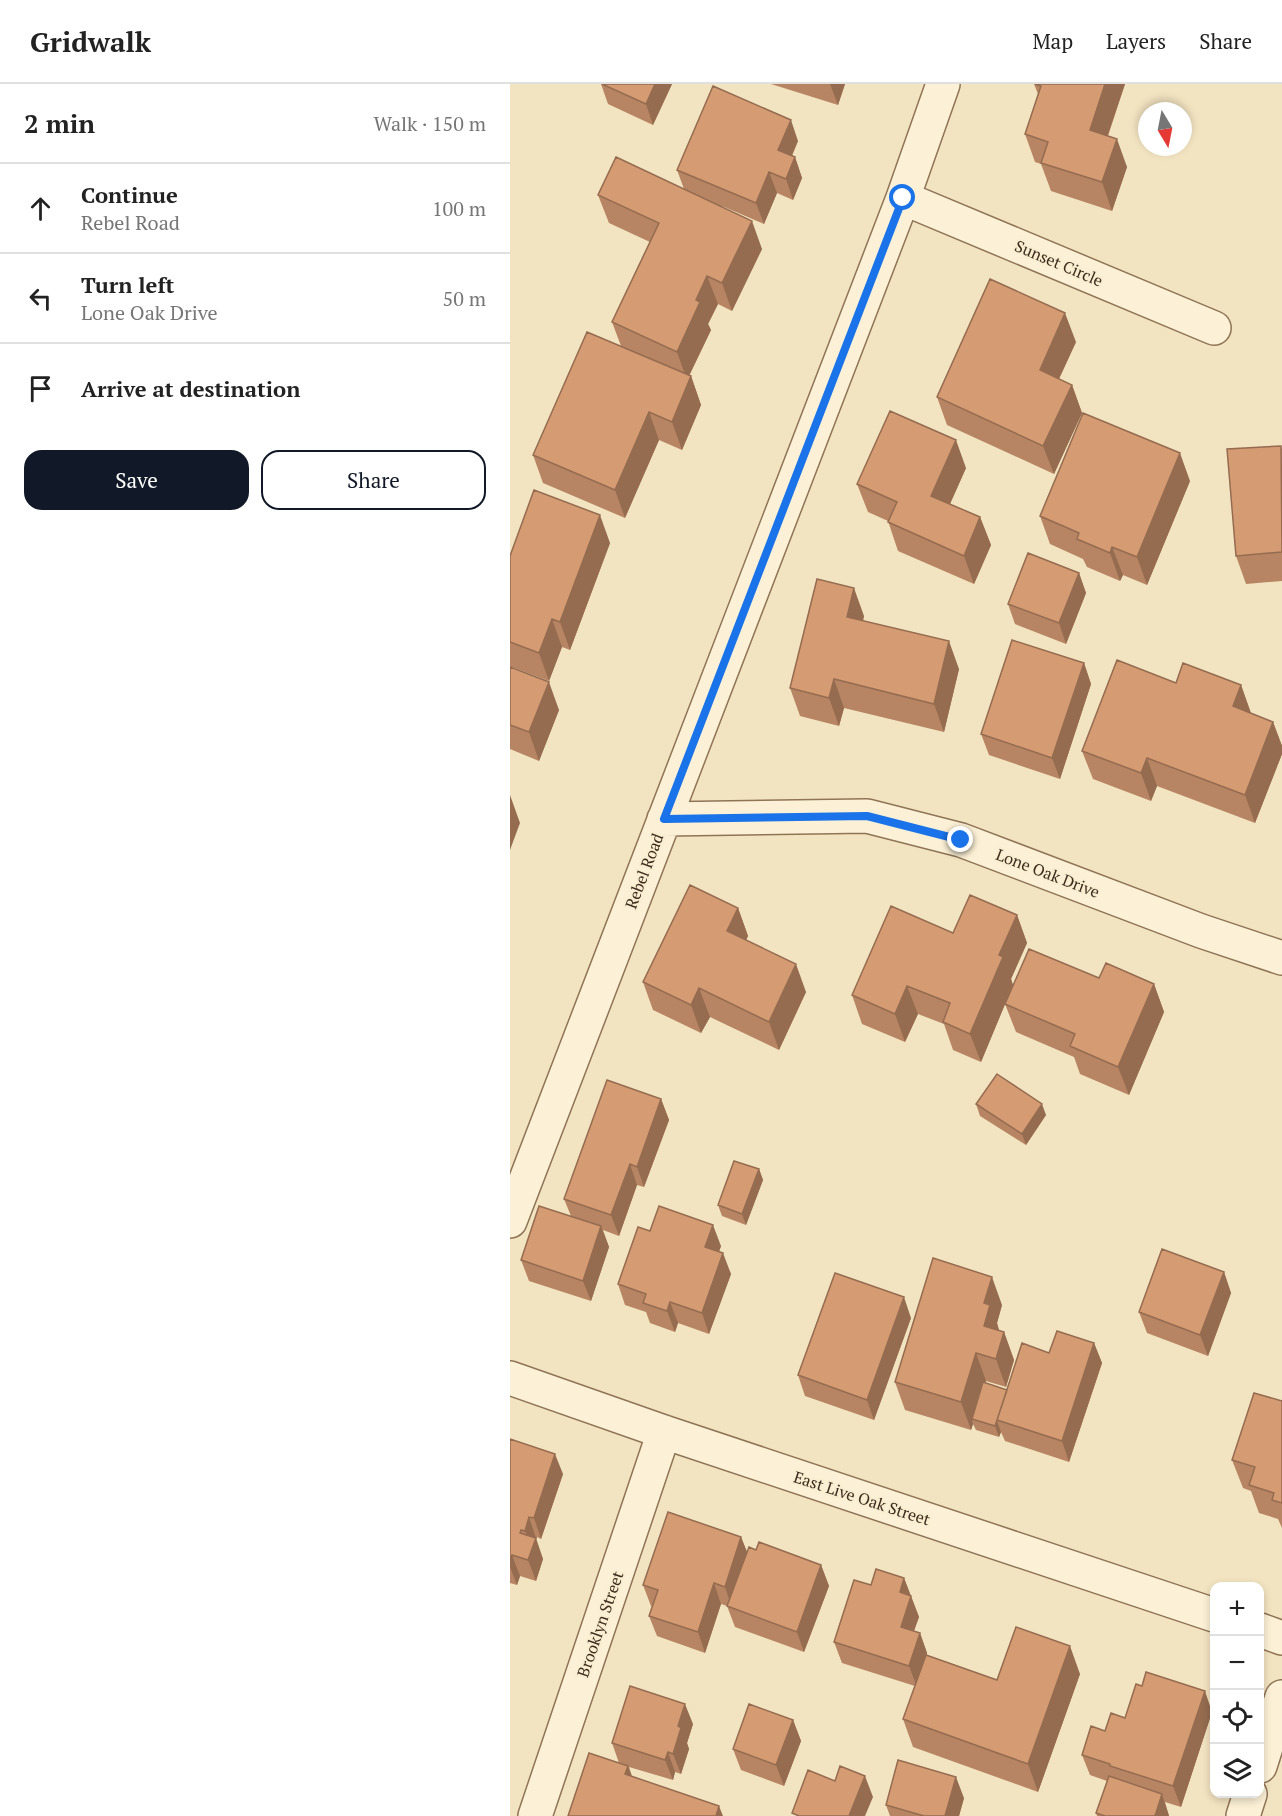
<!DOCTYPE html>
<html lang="en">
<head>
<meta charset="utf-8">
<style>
  :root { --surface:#fff; --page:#f2f2f2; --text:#222; --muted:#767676; --line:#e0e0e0; --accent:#111827 }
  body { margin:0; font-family:"PT Serif",serif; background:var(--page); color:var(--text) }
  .controls { position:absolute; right:18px; bottom:18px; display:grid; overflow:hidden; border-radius:12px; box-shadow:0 3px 9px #0003 }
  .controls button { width:54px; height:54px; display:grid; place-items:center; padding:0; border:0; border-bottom:2px solid var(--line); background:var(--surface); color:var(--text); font:30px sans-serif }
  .compass { position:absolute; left:628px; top:18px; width:54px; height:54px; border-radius:50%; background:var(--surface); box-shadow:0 3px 9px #0003; rotate:170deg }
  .stop { position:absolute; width:18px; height:18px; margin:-14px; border:4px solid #1a73e8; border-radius:50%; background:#fff }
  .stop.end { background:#1a73e8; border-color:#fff; box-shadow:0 2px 6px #0008 }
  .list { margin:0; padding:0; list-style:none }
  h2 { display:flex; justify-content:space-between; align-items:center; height:78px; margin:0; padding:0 24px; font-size:26px }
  h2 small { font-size:20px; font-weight:400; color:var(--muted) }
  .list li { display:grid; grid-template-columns:39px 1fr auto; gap:18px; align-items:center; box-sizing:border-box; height:90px; padding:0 24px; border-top:2px solid var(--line) }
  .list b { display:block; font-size:22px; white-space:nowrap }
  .list p { margin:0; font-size:20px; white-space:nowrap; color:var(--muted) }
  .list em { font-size:20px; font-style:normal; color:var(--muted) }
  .actions { display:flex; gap:12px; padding:18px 24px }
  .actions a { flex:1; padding:14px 0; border:2px solid var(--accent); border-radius:18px; text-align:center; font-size:21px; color:var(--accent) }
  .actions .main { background:var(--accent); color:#fff }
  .icon { flex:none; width:33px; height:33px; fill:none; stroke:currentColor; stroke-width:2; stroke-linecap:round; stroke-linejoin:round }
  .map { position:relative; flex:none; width:772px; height:1732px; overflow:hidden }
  header { display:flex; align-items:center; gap:36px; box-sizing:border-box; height:84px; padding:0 30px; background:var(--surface); border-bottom:2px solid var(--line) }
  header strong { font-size:28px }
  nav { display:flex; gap:33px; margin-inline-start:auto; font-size:21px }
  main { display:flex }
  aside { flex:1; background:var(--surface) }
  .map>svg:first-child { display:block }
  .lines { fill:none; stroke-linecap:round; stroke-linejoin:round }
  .minor-casing { stroke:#8f7456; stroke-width:36 }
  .minor { stroke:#fcf1d6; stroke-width:33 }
  .wall { fill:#b78563 }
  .shaded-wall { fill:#956c50 }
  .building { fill:#d59b73; stroke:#956c50; stroke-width:1.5 }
  .route { stroke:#1a73e8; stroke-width:8 }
  .labels { text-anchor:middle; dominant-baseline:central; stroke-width:4.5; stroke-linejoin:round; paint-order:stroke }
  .street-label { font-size:16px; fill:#3d2c1c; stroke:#f9eed2 }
</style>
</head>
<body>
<header>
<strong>Gridwalk</strong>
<nav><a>Map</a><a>Layers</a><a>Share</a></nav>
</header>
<main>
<aside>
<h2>2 min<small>Walk · 150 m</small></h2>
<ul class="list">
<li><svg class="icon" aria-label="ahead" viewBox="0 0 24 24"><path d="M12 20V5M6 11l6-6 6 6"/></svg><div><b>Continue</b><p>Rebel Road</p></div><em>100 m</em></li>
<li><svg class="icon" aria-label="left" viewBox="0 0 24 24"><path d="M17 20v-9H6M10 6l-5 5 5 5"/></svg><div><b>Turn left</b><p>Lone Oak Drive</p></div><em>50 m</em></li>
<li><svg class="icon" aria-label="arrive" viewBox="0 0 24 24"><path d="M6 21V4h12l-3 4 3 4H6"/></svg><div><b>Arrive at destination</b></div></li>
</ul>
<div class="actions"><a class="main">Save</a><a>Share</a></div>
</aside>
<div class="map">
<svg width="772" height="1732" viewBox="0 0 772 1732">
  <rect width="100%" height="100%" fill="#f3e4c1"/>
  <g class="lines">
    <defs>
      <path id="minor" d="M393,114L704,244
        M154,735L357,732L451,756L691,847L772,874
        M0,1137L393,114L433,0
        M0,1294L154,1348L704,1531
        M750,1546L772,1554
        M750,1682L772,1613
        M25,1732L154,1348
        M733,1732L740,1710"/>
    </defs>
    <use href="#minor" class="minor-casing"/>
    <use href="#minor" class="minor"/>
  </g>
  <path class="wall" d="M91,0H162L143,41L98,20Z
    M261,0H335L328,21Z
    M524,0H615L598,52L617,83L602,127L541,107L531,80L525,78L515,50L528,10Z
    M288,57L282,72L285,73L292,94L283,116L267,109L254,140L212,122L252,165L222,227L208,220L198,240L201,246L179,292H181L191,321L172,366L149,356L115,434L33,399L23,371L111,262L102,238L140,158L99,139L88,111L174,105L167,86Z
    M566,258L549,295L562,301L572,329L544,390L437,341L427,313Z
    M772,363V497L736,500L726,472Z
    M456,384L440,420L470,433L481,461L464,500L388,467L378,437L358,428L347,400Z
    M680,397L637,501L613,491L610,497L577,483L573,475L540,460L530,432Z
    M100,459L60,566L52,563L39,597L2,583L49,626L29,677L0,665V472Z
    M569,489L576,509L556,560L505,540L498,520Z
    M354,532L353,537L449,585L434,648L334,624L329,642L290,632L280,604Z
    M574,579L581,600L550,695L479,671L471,650Z
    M666,599L731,601L741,630L763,638L772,662V670L745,739L647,702L641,717L583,695L572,667Z
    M228,824L238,852L236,856L296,908L269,966L200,933L191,949L143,926L133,898Z
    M507,831L517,859L501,895L503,901L471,978L443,966L434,940L408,930L395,958L352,940L342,911L443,849Z
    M589,894L644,900L654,928L619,1011L570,990L564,973L506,948L495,920Z
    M151,1015L159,1036L134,1103L127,1101L109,1152L93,1146L99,1163L81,1217L19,1197L11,1176L61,1132L54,1115Z
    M466,1020L536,1031L516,1061L470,1032Z
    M249,1085L253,1096L236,1141L212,1132L208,1121Z
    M140,1147L211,1162L209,1168L221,1190L199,1250L168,1239L165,1248L140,1239L136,1228L115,1221L108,1200Z
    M714,1188L721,1209L698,1272L637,1249L629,1228Z
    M492,1221L487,1239L489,1247L494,1248L504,1276L496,1303L476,1297V1299L497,1306L539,1269L584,1259L592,1279L559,1378L495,1357L491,1348L489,1353L466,1346L463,1340L461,1346L395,1326L385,1298Z
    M401,1234L364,1336L295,1312L288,1291Z
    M772,1316V1444L768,1435L749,1429L741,1407L733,1404L722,1376Z
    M0,1355L53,1390L31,1455L27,1453L26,1456L33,1475L26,1497L10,1492L7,1501L0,1499Z
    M231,1453L237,1468L246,1466L311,1481L319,1502L294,1568L225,1543L217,1522L211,1520L195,1569L147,1552L139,1532L142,1522H141L133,1501Z
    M394,1494L409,1533L404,1547L410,1549L417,1569V1571L487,1596L570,1590L528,1708L403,1663L393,1635L405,1602L332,1579L324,1558L361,1501Z
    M702,1628L671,1723L655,1718L659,1732H587L586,1729L597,1697L580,1691L572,1671L595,1647L615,1634Z
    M283,1636L291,1657L274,1702L231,1686L223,1665Z
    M183,1640L177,1659L179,1665L171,1690L165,1688L163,1696L119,1683L122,1692L58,1732L109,1679L102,1659Z
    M454,1714L449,1732H380L376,1721Z"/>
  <path class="shaded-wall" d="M145,0H162L143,41L136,20Z
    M320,0H335L328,21Z
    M595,0H615L590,74L580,46Z
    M281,36L288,57L275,87L268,66Z
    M607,55L617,83L602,127L592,98Z
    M285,73L292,94L283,116L276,95Z
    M259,88L267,109L254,140L246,119Z
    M242,137L252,165L222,227L212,199Z
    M197,192L208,220L198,240L201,246L177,296L167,268L186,216Z
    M555,229L566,258L540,314L530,286Z
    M181,292L191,321L172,366L162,338Z
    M562,301L572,329L544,390L533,362Z
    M139,328L149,356L115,434L105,406Z
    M446,356L456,384L431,440L421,412Z
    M670,369L680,397L637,501L627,473Z
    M90,431L100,459L60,566L50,538Z
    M470,433L481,461L464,500L454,472Z
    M602,463L613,491L610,497L600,469Z
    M569,489L576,509L556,560L549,539Z
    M344,504L354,532L347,561L337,533Z
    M42,535L52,563L39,597L29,569Z
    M439,557L449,585L434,648L424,620Z
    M574,579L581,600L550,695L542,674Z
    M324,595L334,624L329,642L319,614Z
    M39,598L49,626L29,677L19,648Z
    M731,601L741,629L733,651L723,622Z
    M763,638L772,662V670L745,739L735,711Z
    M637,674L647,702L641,717L631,689Z
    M0,711L10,739L0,766Z
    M228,824L238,852L227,875L217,847Z
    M507,831L517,859L501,895L503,901L471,978L460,950L489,871Z
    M286,880L296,908L269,966L259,938Z
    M644,900L654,928L619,1011L608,983Z
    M397,902L408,930L395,958L385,930Z
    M189,904L200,933L191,949L181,921Z
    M151,1015L159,1036L134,1103L127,1083Z
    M532,1020L536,1031L516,1061L512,1050Z
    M120,1080L127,1101L109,1152L101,1131Z
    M249,1085L253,1096L236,1141L232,1130Z
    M203,1141L211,1162L203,1183L195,1163Z
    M91,1142L99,1163L81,1217L73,1197Z
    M213,1169L221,1190L199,1250L192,1229Z
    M714,1188L721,1209L698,1272L690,1251Z
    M482,1193L492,1221L487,1239L490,1249L474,1242V1219Z
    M394,1213L401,1234L364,1336L357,1316Z
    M160,1218L168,1239L165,1248L157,1227Z
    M494,1248L504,1276L496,1303L486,1275Z
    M584,1259L592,1279L559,1378L552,1357Z
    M466,1269L476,1297L465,1336L462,1335L463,1340L461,1346L451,1318Z
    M487,1337L491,1348L489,1353L485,1342Z
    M45,1370L53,1390L31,1455L24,1434Z
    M19,1433L33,1475L26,1497L18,1476L22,1466L15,1447Z
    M231,1453L239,1473L222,1524L215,1503Z
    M2,1471L10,1492L7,1501L0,1483V1478Z
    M311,1481L319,1502L294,1568L287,1548Z
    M394,1494L409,1533L398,1563L391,1543L390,1508Z
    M204,1499L211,1520L195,1569L188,1548Z
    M410,1549L417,1569L407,1603L399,1582Z
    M560,1562L570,1590L528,1708L518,1680Z
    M695,1607L702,1628L671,1723L663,1702Z
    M175,1620L183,1640L177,1659L179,1665L171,1690L163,1670L168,1642Z
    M283,1636L291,1657L274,1702L266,1681Z
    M158,1668L165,1688L163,1696L155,1676Z
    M118,1682L128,1710L115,1690Z
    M355,1692L363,1713L355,1732H339Z
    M446,1693L454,1714L449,1732H435Z
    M652,1710L659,1732H645Z
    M209,1722L213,1732H206Z"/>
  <path class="building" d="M92,0H145L136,20Z
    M525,0H595L580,46L607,55L592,98L531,79L538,58L515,50L531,2Z
    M203,2L281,36L268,66L285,73L276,95L259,88L246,119L167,86Z
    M106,73L242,137L212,199L197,192L186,216L190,218L167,268L102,238L149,139L88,111Z
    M480,195L555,229L530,286L562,301L533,362L427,313Z
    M77,248L181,292L162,338L139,328L105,406L23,371Z
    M380,327L446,356L421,412L470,433L454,472L378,438L387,418L347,400Z
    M573,329L670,369L627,473L602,463L600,469L567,455L569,449L530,432Z
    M771,362L772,468L726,472L717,365Z
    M24,406L90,431L50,538L42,535L29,569L0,558V472Z
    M518,469L569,489L549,539L498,520Z
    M307,495L344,504L337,533L439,557L424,620L324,595L319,614L280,604Z
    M502,556L574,579L542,674L471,650Z
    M607,576L666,599L673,579L731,601L723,622L763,638L735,711L637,674L631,689L572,667Z
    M0,583L39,598L19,648L0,641Z
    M180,801L228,824L217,847L286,880L259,938L189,904L181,921L133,898Z
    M460,811L507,831L489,871L493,873L460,950L433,938L440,919L397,902L385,930L342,911L381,822L443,849Z
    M519,865L589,894L596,879L644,900L608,983L560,962L565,950L495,920Z
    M487,990L532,1020L512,1050L466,1020Z
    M97,996L151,1015L127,1083L120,1080L101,1131L54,1115Z
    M224,1077L249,1085L232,1130L208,1121Z
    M29,1122L91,1142L73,1197L11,1176Z
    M149,1122L203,1141L195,1163L213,1169L192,1229L160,1218L157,1227L133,1219L136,1210L108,1200L128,1143L140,1147Z
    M652,1165L714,1188L690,1251L629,1228Z
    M423,1174L482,1193L474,1219L480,1221L474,1242L494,1248L486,1275L466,1269L451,1318L385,1298Z
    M325,1189L394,1213L357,1316L288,1291Z
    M547,1247L584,1259L552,1357L487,1336L512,1259L539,1269Z
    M473,1298L497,1306L485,1342L462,1335Z
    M744,1309L772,1317V1316V1419L762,1416L764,1409L739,1401L745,1383L722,1376Z
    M0,1355L45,1370L24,1434L19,1433L15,1447L11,1446L10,1449L26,1454L18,1476L2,1471L0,1478Z
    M158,1428L231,1453L215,1503L204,1499L188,1548L139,1532L148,1506L133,1501Z
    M249,1458L311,1481L287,1548L217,1522L239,1463L246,1466Z
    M366,1485L394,1494L390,1508L401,1512L391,1543L410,1549L399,1582L324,1558L344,1496L361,1501Z
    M506,1543L560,1562L518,1680L393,1635L416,1571L487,1596Z
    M636,1588L695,1607L663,1702L600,1682V1680L572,1671L581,1642L595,1647L601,1629L615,1634L626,1600L632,1602Z
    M120,1602L175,1620L168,1642L171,1644L163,1670L158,1668L155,1676L102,1659Z
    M239,1620L283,1636L266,1681L223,1665Z
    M79,1669L118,1682L115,1690L209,1722L206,1732H58Z
    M388,1676L446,1693L435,1732H414L376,1721Z
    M330,1682L355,1692L339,1732H289L282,1729L298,1686L325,1697Z
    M599,1692L652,1710L645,1732H595L586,1729Z"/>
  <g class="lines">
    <path class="route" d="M393,114L154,735L357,732L451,756"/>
  </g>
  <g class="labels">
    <g class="street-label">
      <text transform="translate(549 179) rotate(23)">Sunset Circle</text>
      <text transform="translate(134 787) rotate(-69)">Rebel Road</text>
      <text transform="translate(538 789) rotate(21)">Lone Oak Drive</text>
      <text transform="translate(352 1414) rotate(18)">East Live Oak Street</text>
      <text transform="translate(90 1540) rotate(-71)">Brooklyn Street</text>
    </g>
  </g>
</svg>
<div class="controls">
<button>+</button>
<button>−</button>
<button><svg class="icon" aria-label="locate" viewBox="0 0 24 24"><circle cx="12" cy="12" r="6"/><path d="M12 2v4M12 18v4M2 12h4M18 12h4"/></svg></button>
<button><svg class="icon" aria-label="layers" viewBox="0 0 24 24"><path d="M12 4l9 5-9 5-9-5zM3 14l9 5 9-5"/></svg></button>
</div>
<svg class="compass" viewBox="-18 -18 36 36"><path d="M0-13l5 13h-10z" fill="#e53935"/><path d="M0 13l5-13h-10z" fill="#767676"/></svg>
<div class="stop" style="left:393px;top:114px"></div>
<div class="stop end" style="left:451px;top:756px"></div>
</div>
</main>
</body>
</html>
